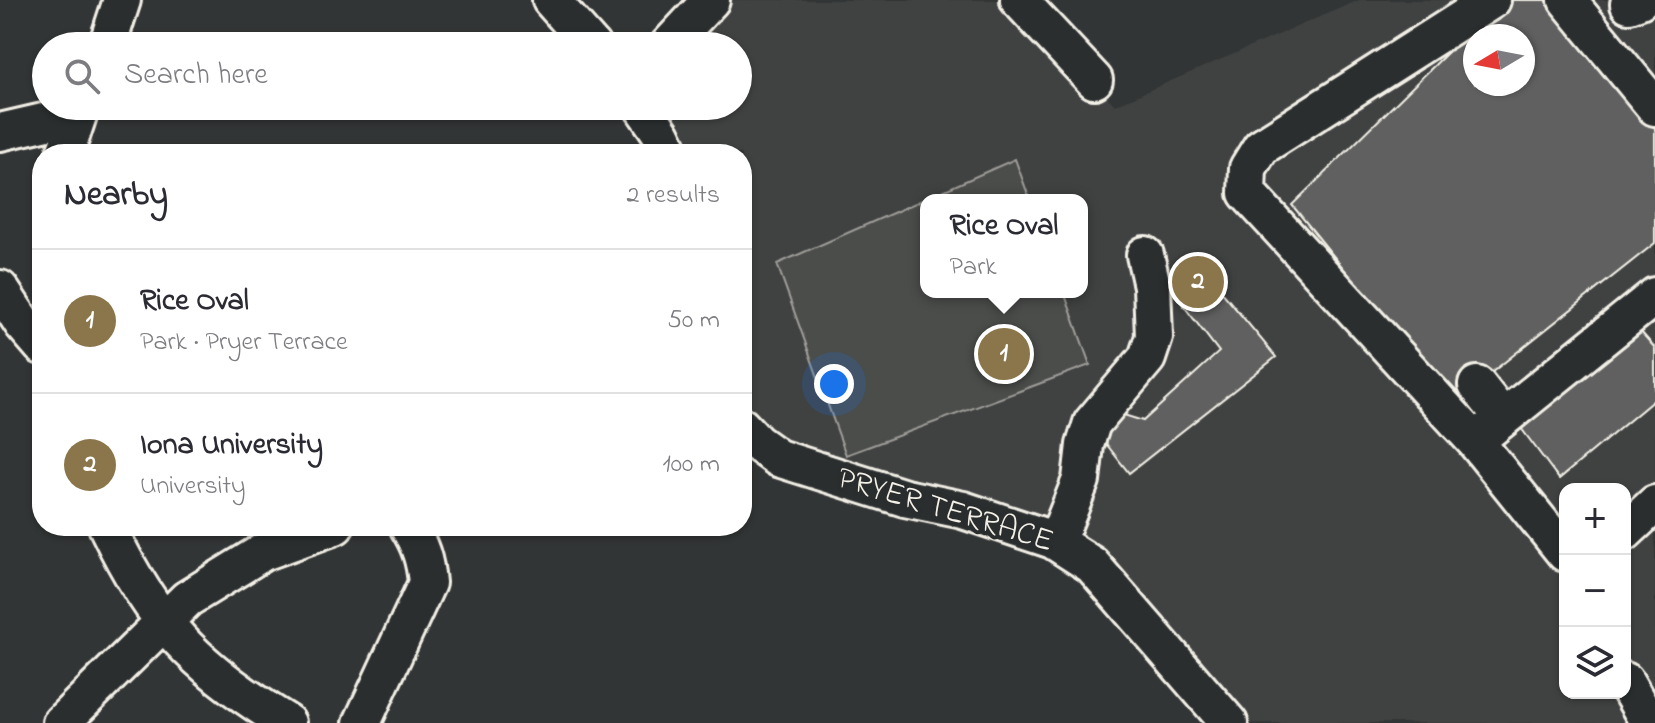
<!DOCTYPE html>
<html lang="en">
<head>
<meta charset="utf-8">
<style>
  :root { --surface:#fff; --page:#f7f7f7; --text:#2b2b33; --muted:#7c7c81; --line:#e1e1e2; --accent:#8a764a }
  body { margin:0; font-family:"Indie Flower",sans-serif; background:var(--page); color:var(--text) }
  .controls { position:absolute; right:24px; bottom:24px; display:grid; overflow:hidden; border-radius:16px; box-shadow:0 2px 6px #0004 }
  .controls button { width:72px; height:72px; display:grid; place-items:center; padding:0; border:0; border-bottom:2px solid var(--line); background:var(--surface); color:var(--text); font:40px sans-serif }
  .compass { position:absolute; left:1463px; top:24px; width:72px; height:72px; border-radius:50%; background:var(--surface); box-shadow:0 2px 6px #0004; rotate:260deg }
  .you { position:absolute; left:834px; top:384px; width:28px; height:28px; margin:-20px; border:6px solid #fff; border-radius:50%; background:#1a73e8; box-shadow:0 0 0 12px #1a73e833 }
  .badge { display:grid; place-items:center; width:52px; height:52px; border-radius:50%; background:var(--accent); color:#fff; font-size:26px; font-weight:700 }
  .pin { position:absolute; translate:-50% -50%; border:4px solid #fff; box-shadow:0 2px 8px #0006 }
  .popup { position:absolute; left:920px; top:194px; width:168px; height:104px; box-sizing:border-box; display:grid; place-content:center; border-radius:16px; background:var(--surface); filter:drop-shadow(0 2px 6px #0005); font-size:26px; white-space:nowrap; color:var(--muted) }
  .popup b { font-size:30px; color:var(--text) }
  .popup::after { content:''; position:absolute; left:50%; top:100%; margin-left:-16px; border:16px solid transparent; border-top-color:var(--surface) }
  .list { margin:0; padding:0; list-style:none }
  h2 { display:flex; justify-content:space-between; align-items:center; height:104px; margin:0; padding:0 32px; font-size:34px }
  h2 small { font-size:26px; font-weight:400; color:var(--muted) }
  .list li { display:grid; grid-template-columns:52px 1fr auto; gap:24px; align-items:center; box-sizing:border-box; height:144px; padding:0 32px; border-top:2px solid var(--line) }
  .list b { display:block; font-size:30px; white-space:nowrap }
  .list p { margin:0; font-size:26px; white-space:nowrap; color:var(--muted) }
  .list em { font-size:26px; font-style:normal; color:var(--muted) }
  .icon { flex:none; width:44px; height:44px; fill:none; stroke:currentColor; stroke-width:2; stroke-linecap:round; stroke-linejoin:round }
  .map { position:relative; flex:none; width:1655px; height:723px; overflow:hidden }
  .search { position:absolute; background:var(--surface); box-shadow:0 2px 6px #0004; left:32px; top:32px; width:720px; height:88px; display:flex; align-items:center; gap:20px; box-sizing:border-box; padding:0 28px; border-radius:44px; color:var(--muted); font-size:30px }
  .panel { position:absolute; background:var(--surface); box-shadow:0 2px 6px #0004; left:32px; top:144px; width:720px; height:392px; border-radius:32px }
  .map>svg:first-child { display:block }
  .built { fill:#404242; fill-rule:evenodd }
  .green { fill:#4b4d4c; stroke:#a09f9a; stroke-width:2 }
  .building { fill:#5f605f; stroke:#f4f1e8; stroke-width:2; fill-rule:evenodd }
  .lines { fill:none; stroke-linecap:round; stroke-linejoin:round }
  .minor-casing { stroke:#f4f1e8; stroke-width:42 }
  .minor { stroke:#2a2d2e; stroke-width:36 }
  .labels { text-anchor:middle; dominant-baseline:central; stroke-width:8; stroke-linejoin:round; paint-order:stroke }
  .street-label { font-size:32px; fill:#f4f1e8; stroke:#2a2d2e }
</style>
</head>
<body>
<div class="map">
<svg width="1655" height="723" viewBox="0 0 1655 723">
  <rect width="100%" height="100%" fill="#323535"/>
  <filter id="ink" filterUnits="userSpaceOnUse"><feTurbulence type="fractalNoise" baseFrequency=".0125" numOctaves="2"/><feDisplacementMap in="SourceGraphic" scale="16" xChannelSelector="R" yChannelSelector="G"/><feConvolveMatrix kernelMatrix="1 2 1 2 8 2 1 2 1" color-interpolation-filters="sRGB"/></filter>
  <g filter="url(#ink)">
    <path class="built" d="M731,0H1011L1115,105L1359,0H1655V723H1241L1084,545L767,441L742,410V154H681L658,106H738V46H687ZM1475,36H1523V84H1475ZM926,200H1082V292H926ZM1565,489H1625V693H1565Z"/>
    <path class="green" d="M1015,159L1030,200H926V292H1064L1090,365L846,455L777,264Z"/>
    <path class="building" d="M1501,0H1547L1655,128V243L1453,403L1292,205ZM1475,36H1523V84H1475Z
      M1197,262L1276,357L1129,473L1100,436L1124,415L1143,421L1219,352L1167,284Z
      M1634,324L1655,348V399L1559,479L1518,424Z"/>
    <g class="lines">
      <defs>
        <path id="minor" d="M551,0L592,46
          M1019,0L1094,80
          M1567,0L1655,107
          M1629,4L1640,0
          M107,46L122,0
          M668,46L711,0
          M642,106L662,135L671,154
          M0,132L78,114
          M65,154L81,106
          M0,289L23,324L42,346
          M1477,385L1503,418
          M742,427L757,443L778,458L905,498L963,510L1053,540L1092,565L1229,723
          M1475,441L1247,193L1248,168L1261,147L1492,0
          M107,526C153,623 195,667 287,723
          M1625,532L1655,504
          M1053,540L1063,525L1081,480L1085,445L1092,423L1147,358L1154,337L1152,286L1145,255
          M1565,553L1475,441L1655,296
          M1625,681L1649,723
          M61,723L187,599L263,552L335,526
          M362,723L427,583C425,560 420,545 408,526"/>
      </defs>
      <use href="#minor" class="minor-casing"/>
      <use href="#minor" class="minor"/>
    </g>
  </g>
  <g class="labels">
    <g class="street-label">
      <text transform="translate(945 511) rotate(17)">PRYER TERRACE</text>
    </g>
  </g>
</svg>
<div class="controls">
<button>+</button>
<button>−</button>
<button><svg class="icon" aria-label="layers" viewBox="0 0 24 24"><path d="M12 4l9 5-9 5-9-5zM3 14l9 5 9-5"/></svg></button>
</div>
<svg class="compass" viewBox="-18 -18 36 36"><path d="M0-13l5 13h-10z" fill="#e53935"/><path d="M0 13l5-13h-10z" fill="#7c7c81"/></svg>
<div class="you"></div>
<div class="pin badge" style="left:1004px;top:354px">1</div>
<div class="popup"><b>Rice Oval</b>Park</div>
<div class="pin badge" style="left:1198px;top:282px">2</div>
<div class="search"><svg class="icon" aria-label="search" viewBox="0 0 24 24"><circle cx="10" cy="10" r="6"/><path d="M15 15l6 6"/></svg>Search here</div>
<section class="panel">
<h2>Nearby<small>2 results</small></h2>
<ul class="list">
<li><span class="badge">1</span><div><b>Rice Oval</b><p>Park · Pryer Terrace</p></div><em>50 m</em></li>
<li><span class="badge">2</span><div><b>Iona University</b><p>University</p></div><em>100 m</em></li>
</ul>
</section>
</div>
</body>
</html>
